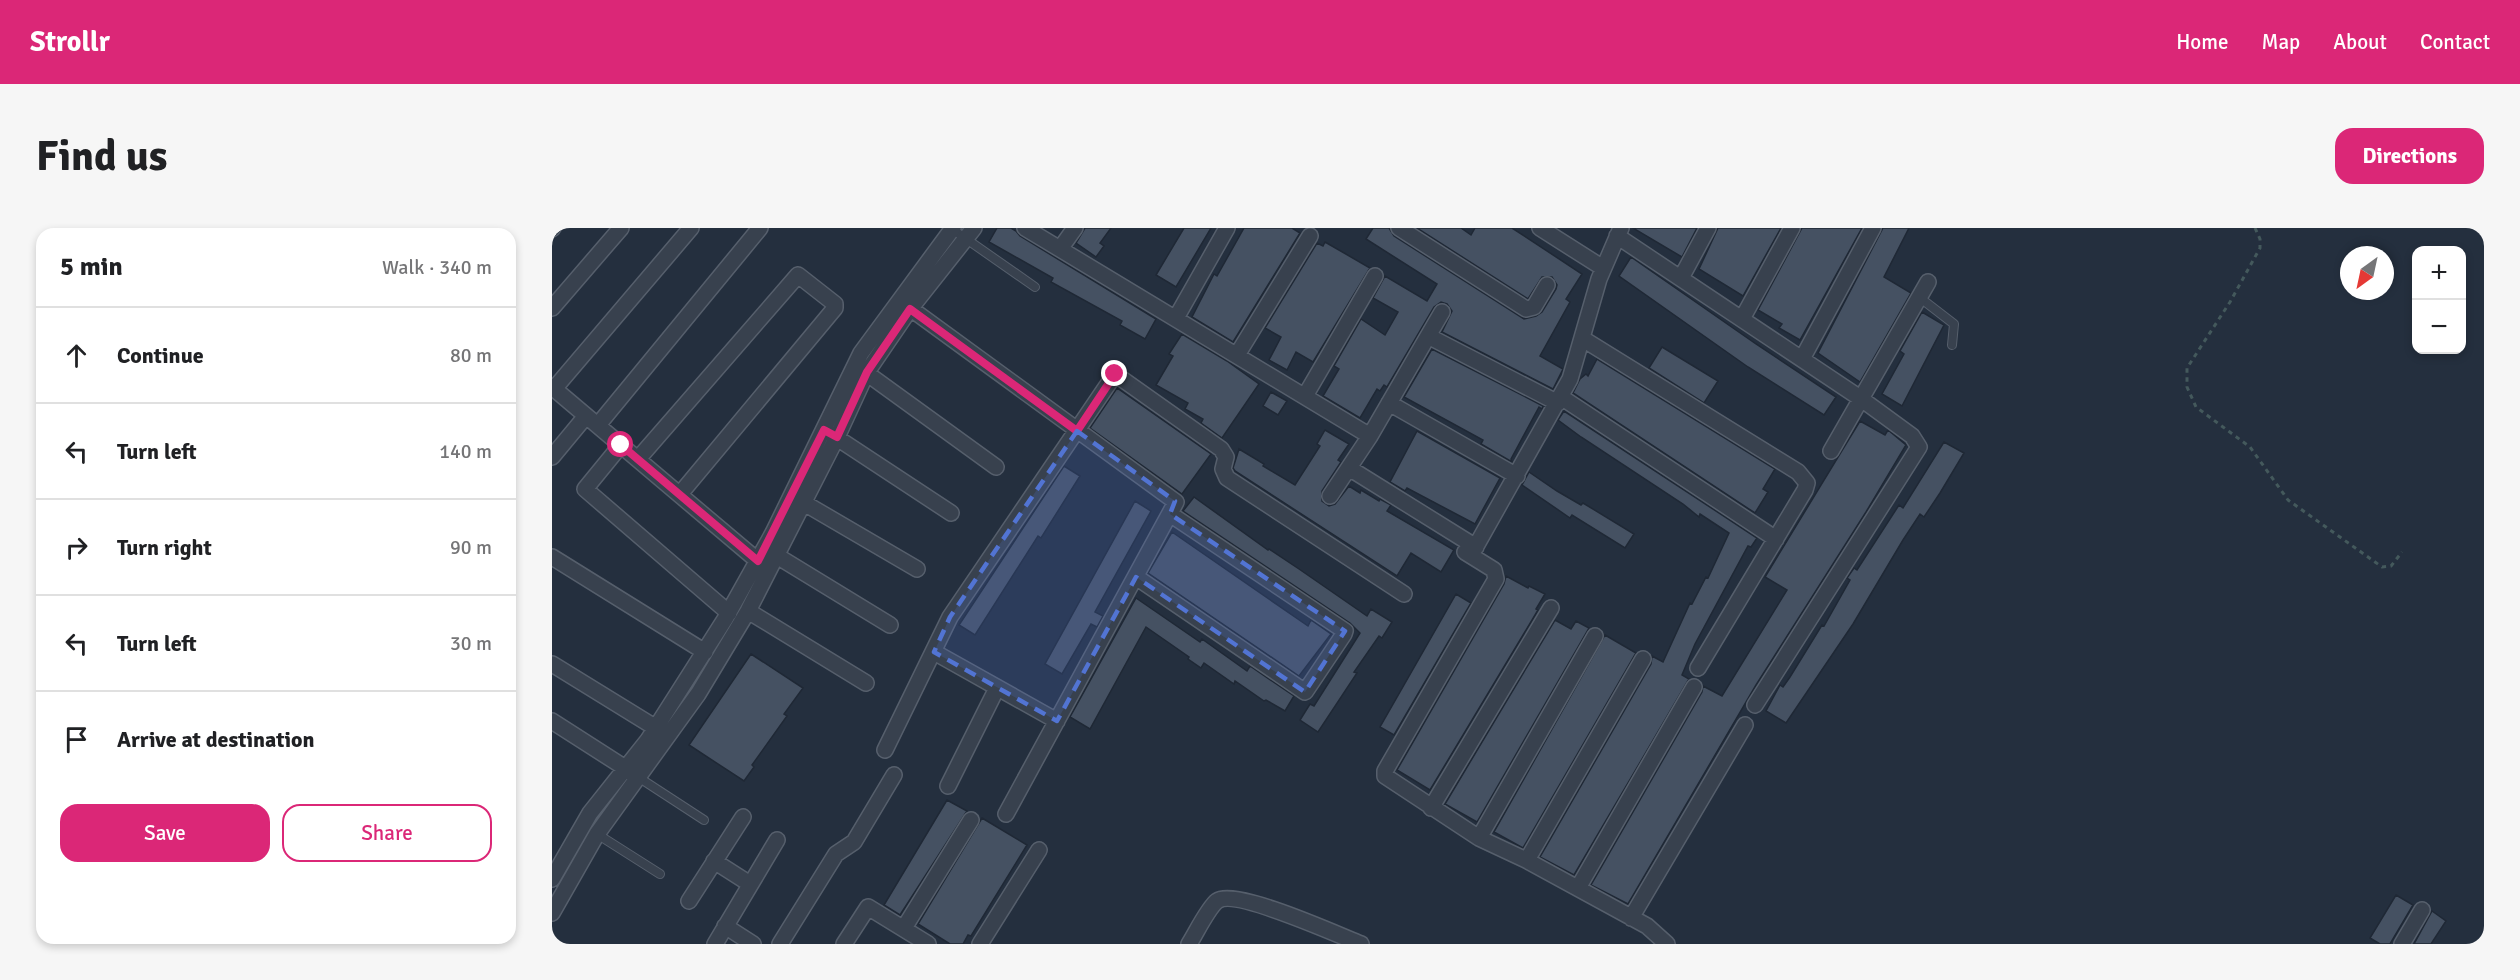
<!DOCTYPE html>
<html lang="en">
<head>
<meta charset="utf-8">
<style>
  :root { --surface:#fff; --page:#f6f6f6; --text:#202124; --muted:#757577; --line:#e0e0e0; --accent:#db2777 }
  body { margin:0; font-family:Signika,sans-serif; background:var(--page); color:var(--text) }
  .controls { position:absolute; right:18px; top:18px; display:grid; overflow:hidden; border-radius:12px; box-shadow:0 3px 9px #0003 }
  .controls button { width:54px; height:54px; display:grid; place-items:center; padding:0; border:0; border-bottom:2px solid var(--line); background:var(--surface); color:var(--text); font:30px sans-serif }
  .compass { position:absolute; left:1788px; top:18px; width:54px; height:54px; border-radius:50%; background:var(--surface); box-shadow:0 3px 9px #0003; rotate:213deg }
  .stop { position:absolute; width:18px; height:18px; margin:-14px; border:4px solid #db2777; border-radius:50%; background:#fff }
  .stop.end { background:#db2777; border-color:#fff; box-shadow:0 2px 6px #0008 }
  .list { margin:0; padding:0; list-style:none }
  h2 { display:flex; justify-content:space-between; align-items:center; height:78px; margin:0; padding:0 24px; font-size:26px }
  h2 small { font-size:20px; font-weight:400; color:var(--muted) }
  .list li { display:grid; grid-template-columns:39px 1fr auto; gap:18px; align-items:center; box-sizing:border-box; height:96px; padding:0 24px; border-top:2px solid var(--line) }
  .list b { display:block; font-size:22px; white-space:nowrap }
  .list em { font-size:20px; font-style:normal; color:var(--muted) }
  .actions { display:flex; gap:12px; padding:18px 24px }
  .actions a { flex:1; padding:14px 0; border:2px solid var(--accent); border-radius:18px; text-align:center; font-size:21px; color:var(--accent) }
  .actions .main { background:var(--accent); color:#fff }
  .icon { flex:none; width:33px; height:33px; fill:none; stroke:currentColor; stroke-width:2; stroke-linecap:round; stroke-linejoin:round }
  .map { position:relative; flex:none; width:1932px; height:716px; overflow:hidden; border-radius:18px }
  header { display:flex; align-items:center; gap:36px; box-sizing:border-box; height:84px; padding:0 30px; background:var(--accent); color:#fff }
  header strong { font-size:28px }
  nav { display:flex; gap:33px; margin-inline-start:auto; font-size:21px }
  .intro { display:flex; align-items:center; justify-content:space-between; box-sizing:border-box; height:144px; padding:0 36px }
  h1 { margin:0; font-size:42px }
  .button { padding:15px 27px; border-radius:18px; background:var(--accent); color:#fff; font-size:21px; font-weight:700 }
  main { display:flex; gap:36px; padding:0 36px }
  aside { flex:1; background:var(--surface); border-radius:18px; box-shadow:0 3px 9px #0003 }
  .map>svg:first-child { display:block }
  .building { fill:#455162; stroke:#1f2835; stroke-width:1.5 }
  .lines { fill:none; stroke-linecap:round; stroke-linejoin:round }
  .service-casing { stroke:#565f6c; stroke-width:10 }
  .minor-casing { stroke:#565f6c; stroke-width:18 }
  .path { stroke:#44595c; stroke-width:3; stroke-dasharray:4.5 4.5; stroke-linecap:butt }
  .service { stroke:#38414e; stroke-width:8 }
  .minor { stroke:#38414e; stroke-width:15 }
  .route { stroke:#db2777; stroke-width:8 }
  .marked { fill:#5274d3; fill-opacity:0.2; stroke:#5274d3; stroke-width:4.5; stroke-dasharray:12 8; stroke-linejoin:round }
</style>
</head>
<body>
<header>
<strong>Strollr</strong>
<nav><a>Home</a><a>Map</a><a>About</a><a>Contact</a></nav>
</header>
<div class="intro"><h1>Find us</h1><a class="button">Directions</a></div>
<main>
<aside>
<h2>5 min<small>Walk · 340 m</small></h2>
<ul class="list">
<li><svg class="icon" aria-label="ahead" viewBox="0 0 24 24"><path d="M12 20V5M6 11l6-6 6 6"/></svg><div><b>Continue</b></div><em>80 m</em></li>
<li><svg class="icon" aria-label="left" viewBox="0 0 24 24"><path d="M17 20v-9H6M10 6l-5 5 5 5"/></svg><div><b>Turn left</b></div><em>140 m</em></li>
<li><svg class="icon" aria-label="right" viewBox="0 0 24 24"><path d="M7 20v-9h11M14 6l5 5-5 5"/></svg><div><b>Turn right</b></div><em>90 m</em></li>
<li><svg class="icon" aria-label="left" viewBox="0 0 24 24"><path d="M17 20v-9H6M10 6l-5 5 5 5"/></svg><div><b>Turn left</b></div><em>30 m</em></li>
<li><svg class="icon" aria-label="arrive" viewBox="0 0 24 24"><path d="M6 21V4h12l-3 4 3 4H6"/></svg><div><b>Arrive at destination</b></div></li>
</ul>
<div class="actions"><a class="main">Save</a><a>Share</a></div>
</aside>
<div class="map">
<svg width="1932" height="716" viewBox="0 0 1932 716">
  <rect width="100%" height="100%" fill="#242f3e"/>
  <path class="building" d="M445,0H459L464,3L468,8L604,91L593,111L568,97L570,93L499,54L501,50L437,14Z
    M533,0H559L548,15L552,18L544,29L524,15Z
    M632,0H659L624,59L604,47Z
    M692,0H740L748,5L681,114L640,89L662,46L665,48Z
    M821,0H837L842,8L972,91L984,88L990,84L1004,61L1005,57L1000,49H990L976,71L865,0H909L919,7L923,0H960L1030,46L1014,71L1018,74L988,128L1011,141L1001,161L890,104L900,83L895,76L889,74L882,79L835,159L832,157L828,163L825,161L808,190L771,168L787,141L782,138L809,91L833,107L846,84L821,70L833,48L875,73L885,56L814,11Z
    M1081,0H1145L1130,29Z
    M1166,0H1229L1191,68L1147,41Z
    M1250,0H1310L1248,112L1227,100L1230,96L1206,82Z
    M1331,0H1357L1332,49L1359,65L1308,154L1266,125Z
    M773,14L818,40L761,134L744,124L735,142L717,132L729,109L713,100L765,15L771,18Z
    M1079,29L1204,116L1284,169L1272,187L1196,139L1067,48Z
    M1370,84L1392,97L1350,178L1330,166L1352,126L1348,123Z
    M630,106L675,133L707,156L670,210L649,195L651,191L633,181L636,175L604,157L621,128L617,126Z
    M1110,119L1166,153L1152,175L1097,140Z
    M880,121L991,178L990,181L987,179L959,231L960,234L929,216L931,212L852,169Z
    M1045,131L1223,241L1211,261L1216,264L1203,285L1021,165L1028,151L1034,146L1036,148Z
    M565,160L659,226L630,266L538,200Z
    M719,164L735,173L726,187L711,178Z
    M1012,183L1205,310L1199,319L1196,318L1143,416L1130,447L1137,451L1022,647L988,629L1099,436L1100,428L1111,434L1138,375L1140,376L1154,349L1156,350L1177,305L1148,286L1147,289L1131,276L1029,209L1006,192Z
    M1308,193L1333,207L1336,202L1354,217L1314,284L1204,457L1076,676L1039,657L1150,464L1151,458L1170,468L1235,362L1213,349Z
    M773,202L797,216L786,232L789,234L770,263V273L777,278L783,276L797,258L808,265L809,262L827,273L828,271L839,277L835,283L902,322L889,344L859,325L845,348L683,243L681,240L687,221L712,236L711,238L743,257L768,218L765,216Z
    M865,203L948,250L923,296L855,260L853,263L838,254Z
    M1392,214L1412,225L1388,265L1372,289L1368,286L1351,312L1301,396L1234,495L1214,483L1228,457L1231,459L1238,449L1270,397L1272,398L1298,352L1295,350L1302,340L1305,342L1347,277L1351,280Z
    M512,238L528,248L489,310L486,308L423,407L407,397Z
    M977,244L1005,263L1029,277L1031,275L1082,306L1073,320L1020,287L1018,290L970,257Z
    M642,269L716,322L717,321L747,341L815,388L819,381L840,394L830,410L827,408L802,444L805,445L766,504L748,492L758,476L762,478L808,405L798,395L631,283Z
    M583,273L599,283L543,384L551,388L545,399L539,396L510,446L493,436Z
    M620,304L756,398L759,392L779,406L747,448L596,345Z
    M954,348L976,360L977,358L993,366L984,381L986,382L878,562L845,542L952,356Z
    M904,366L919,375L842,507L828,499Z
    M584,370L648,414L650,411L695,443L698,438L742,468L733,483L714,472L712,473L683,453L682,456L652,435L649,440L636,431L637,429L594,399L538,501L518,489Z
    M1003,392L1019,401L1024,393L1037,400L925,594L893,576Z
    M1053,407L1084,425L971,620L942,604Z
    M199,426L251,460L232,486L235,488L200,537L202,539L192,553L137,517Z
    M395,572L415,583L348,687L332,677Z
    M430,590L475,617L419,708L416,707L411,716H398L366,696Z
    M1844,667L1861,677L1838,716H1828L1818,710Z
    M1880,683L1894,693L1879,716H1862Z"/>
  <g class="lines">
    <defs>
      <path id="service" d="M400,1L483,59
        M1367,69L1402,96L1400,117
        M86,549L152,592
        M45,606L108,646"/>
      <path id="minor" d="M473,0L818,208L778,268
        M847,0L974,81L982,79L995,57
        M988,0L1051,40
        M0,1L1,0
        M1065,8L1308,170L1360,208L1367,219L1203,477
        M508,21L523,0
        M1129,50L1156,0
        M351,75L624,274L454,586
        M0,80L69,0
        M624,90L675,0
        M1190,91L1240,0
        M876,108L890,84
        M1031,111L1246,244L1255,255L1253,262L1146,440
        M685,127L758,8
        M1250,131L1321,0
        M306,139L444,239
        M0,159L206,333
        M2,161L139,0
        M753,168L823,48
        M1009,169L1224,311
        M837,175L965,248
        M46,197L208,0
        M276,204L399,285
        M818,208L876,108L1006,175
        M69,217L33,261L177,385
        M1279,223L1376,54
        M0,229L34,188
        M86,231L246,47L283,76V80L128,266
        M797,240L924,319
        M252,275L365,341
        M913,324L942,342L944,351L833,543V548L927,610L974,632L1095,698L1115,716
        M919,327L1018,151L1047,51L1069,0
        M225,328L338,397
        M0,329L153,424
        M584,349L753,464L792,406L793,403L618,286
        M196,383L314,455
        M382,424L505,493
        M0,436L104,500
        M0,493L81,545
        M333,522L398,389L563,146L669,221L674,229L671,241L675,250L852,366
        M396,558L445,460
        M879,580L999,380
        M927,610L1043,408
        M975,632L1091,431
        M162,633L198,656
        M0,651L38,585L96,512L173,391L221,305L309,125L401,0
        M1026,660L1142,459
        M137,673L191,589
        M0,685L45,606L146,466L196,383L285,209L315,144L358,81L422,0
        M1079,690L1193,497
        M173,698L201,716
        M352,700L419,592
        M163,716L225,612
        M228,716L284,626L302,614L342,547
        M292,716L316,679L376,716
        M428,716L487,622
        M637,716C644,705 656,680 665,673C683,660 786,707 809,716
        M1850,716L1870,682"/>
    </defs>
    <use href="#service" class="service-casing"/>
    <use href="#minor" class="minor-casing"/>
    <path class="path" d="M1703,0L1708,11V20L1678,74L1635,140V159L1644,179L1698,219L1736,272L1830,339L1839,338L1850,324"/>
    <use href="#service" class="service"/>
    <use href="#minor" class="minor"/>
  </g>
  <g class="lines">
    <path class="route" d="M69,217L206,333L272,202L285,209L315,144L358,81L525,203L563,146"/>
  </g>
  <path class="marked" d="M525,203L623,273L618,286L793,403L753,464L584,349L505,493L382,424L398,389Z"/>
</svg>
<div class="controls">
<button>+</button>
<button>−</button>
</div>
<svg class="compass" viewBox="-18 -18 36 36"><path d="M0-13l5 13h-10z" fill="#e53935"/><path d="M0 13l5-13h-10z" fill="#757577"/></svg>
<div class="stop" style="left:69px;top:217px"></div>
<div class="stop end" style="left:563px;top:146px"></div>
</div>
</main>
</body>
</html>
